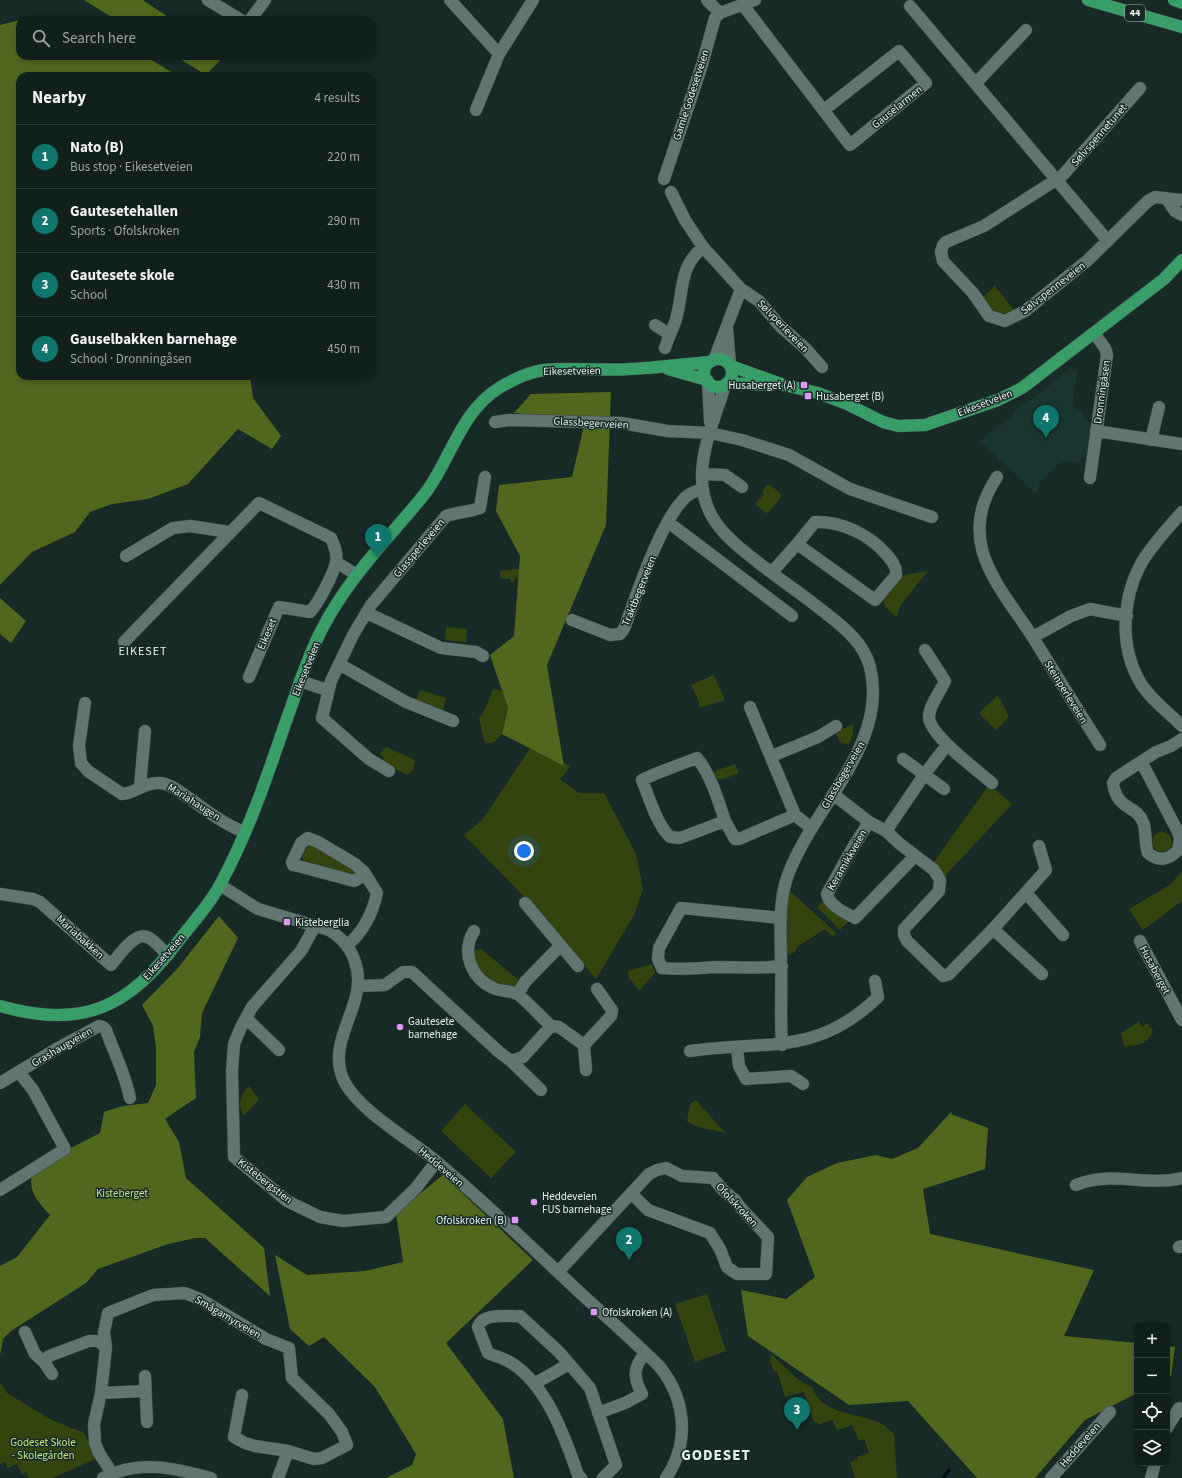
<!DOCTYPE html>
<html lang="en">
<head>
<meta charset="utf-8">
<style>
  :root { --surface:#12201c; --page:#1b2825; --text:#f1f3f6; --muted:#9ca3a3; --line:#313e3b; --accent:#0f766e }
  body { margin:0; font-family:"Source Sans 3",sans-serif; background:var(--page); color:var(--text) }
  .controls { position:absolute; right:12px; bottom:12px; display:grid; overflow:hidden; border-radius:8px; box-shadow:0 2px 6px #0003 }
  .controls button { width:36px; height:36px; display:grid; place-items:center; padding:0; border:0; border-bottom:1px solid var(--line); background:var(--surface); color:var(--text); font:20px sans-serif }
  .you { position:absolute; left:524px; top:851px; width:14px; height:14px; margin:-10px; border:3px solid #fff; border-radius:50%; background:#1a73e8; box-shadow:0 0 0 6px #1a73e833 }
  .badge { display:grid; place-items:center; width:26px; height:26px; border-radius:50%; background:var(--accent); color:#fff; font-size:13px; font-weight:700 }
  .pin { position:absolute; translate:-50% -33px; filter:drop-shadow(0 1px 2px #0008) }
  .pin::after { content:''; position:absolute; top:21px; width:14px; height:12px; background:inherit; clip-path:polygon(0 0,100% 0,50% 100%) }
  .list { margin:0; padding:0; list-style:none }
  h2 { display:flex; justify-content:space-between; align-items:center; height:52px; margin:0; padding:0 16px; font-size:17px }
  h2 small { font-size:13px; font-weight:400; color:var(--muted) }
  .list li { display:grid; grid-template-columns:26px 1fr auto; gap:12px; align-items:center; box-sizing:border-box; height:64px; padding:0 16px; border-top:1px solid var(--line) }
  .list b { display:block; font-size:15px; white-space:nowrap }
  .list p { margin:0; font-size:13px; white-space:nowrap; color:var(--muted) }
  .list em { font-size:13px; font-style:normal; color:var(--muted) }
  .icon { flex:none; width:22px; height:22px; fill:none; stroke:currentColor; stroke-width:2; stroke-linecap:round; stroke-linejoin:round }
  .map { position:relative; flex:none; width:1182px; height:1478px; overflow:hidden }
  .search { position:absolute; background:var(--surface); box-shadow:0 2px 6px #0003; left:16px; top:16px; width:360px; height:44px; display:flex; align-items:center; gap:10px; box-sizing:border-box; padding:0 14px; border-radius:12px; color:var(--muted); font-size:15px }
  .panel { position:absolute; background:var(--surface); box-shadow:0 2px 6px #0003; left:16px; top:72px; width:360px; height:308px; border-radius:12px }
  .map>svg:first-child { display:block }
  .built { fill:#1a352f }
  .green { fill:#34440e }
  .forest { fill:#51671e }
  .lines { fill:none; stroke-linecap:round; stroke-linejoin:round }
  .stream { stroke:#000d19; stroke-width:3 }
  .minor-casing { stroke:#394845; stroke-width:13 }
  .major-casing { stroke:#394845; stroke-width:13 }
  .minor { stroke:#617571; stroke-width:12 }
  .major { stroke:#389d67; stroke-width:12 }
  .poi-dot { fill:#dc99f4; stroke:#182a26; stroke-width:1.5 }
  .labels { text-anchor:middle; dominant-baseline:central; stroke-width:3; stroke-linejoin:round; paint-order:stroke }
  .shield { fill:#182a26; stroke:#a8b5b2; stroke-width:1 }
  .shield-label { font-size:10px; font-weight:bold; fill:#e6f1ee }
  .street-label { font-size:11px; fill:#e6f1ee; stroke:#182a26 }
  .poi-label { font-size:11px; fill:#e6f1ee; stroke:#182a26; text-anchor:start }
  .park-label { font-size:11px; fill:#c4e582; stroke:#182a26 }
  .neighbourhood-label { font-size:12px; letter-spacing:1px; fill:#e6f1ee; stroke:#182a26 }
  .district-label { font-size:15px; font-weight:bold; letter-spacing:1px; fill:#e6f1ee; stroke:#182a26 }
</style>
</head>
<body>
<div class="map">
<svg width="1182" height="1478" viewBox="0 0 1182 1478">
  <rect width="100%" height="100%" fill="#182a26"/>
  <path class="built" d="M1071,368L1074,370L1078,368L1073,397L1074,406L1081,412L1092,428L1088,455L1076,463L1068,461L1059,463L1040,482L1038,492L1035,493L980,441L1012,416L1015,410L1022,404L1031,400Z"/>
  <path class="green" d="M995,286L1014,310C999,319 991,309 982,298Z
    M767,485H770L780,493L781,497L769,512L766,513L755,504L764,494L762,492Z
    M518,569L523,571L519,577L515,579L514,582L511,583V579L500,578V571Z
    M928,571L900,606L897,617C890,611 883,608 883,597L898,576Z
    M446,627L467,629L466,642L445,640Z
    M714,675L725,700L699,708V702L691,685Z
    M493,689L502,691L508,708L502,734L493,743H485L479,719L485,709Z
    M420,690L446,698L443,711L416,700Z
    M998,695L1009,717L996,730L979,713Z
    M853,724V735L849,744L841,743L834,730L845,728Z
    M386,747L415,760L413,770L407,775L382,762L384,758L380,754Z
    M530,748L571,766L560,779L579,793H604L636,854L643,889L635,913L596,979L537,910L464,835L483,819Z
    M735,764L739,773L724,779H717L714,774L715,771Z
    M986,782L1012,804L944,877L942,872L933,863L986,789Z
    M1152 842a10 10 0 1 1 20 0a10 10 0 1 1-20 0Z
    M310,843L357,869V874L354,876L305,863L301,855L302,850Z
    M1182,871V901L1143,930L1129,909L1170,885Z
    M789,890L836,933L833,937L825,929L797,947L795,952L787,955L786,951V908Z
    M821,902H826L849,921L840,930L817,907Z
    M481,949L521,982C509,995 486,981 478,969C475,964 474,956 472,951Z
    M652,964L655,973L639,991L628,976L629,975L627,971Z
    M1139,1022L1142,1027L1147,1023L1153,1031C1147,1044 1138,1046 1124,1046L1121,1033Z
    M249,1086L259,1099L244,1116C237,1105 240,1095 249,1086Z
    M696,1100L726,1134H727C714,1129 697,1129 687,1121L690,1104Z
    M465,1104L516,1152L491,1178L441,1131Z
    M707,1294L726,1351L695,1362L675,1304Z
    M771,1354C783,1364 798,1383 812,1387C822,1416 859,1412 882,1424C886,1426 890,1431 894,1434L897,1478H855L850,1462L858,1459L857,1457L869,1453L864,1439L859,1441L852,1425L837,1430L832,1420L820,1424L814,1422L804,1392L785,1397L777,1371L774,1372L770,1361Z
    M0,1382L7,1393L50,1419L84,1433L98,1458L52,1478H29L26,1472L22,1474L17,1464L8,1468L5,1462L0,1464Z"/>
  <path class="forest" d="M84,0H144V1L173,20H116Z
    M20,20V56H145L178,76H20V376H250L253,398L281,436L272,449L238,429L188,484L148,499L112,504L90,512L75,532L32,552L0,585V25Z
    M175,56H224L206,75Z
    M611,392L606,525L547,665L564,766L502,734L508,708L490,655L514,636L520,556L496,511L499,485L572,477L585,421L514,413L531,394Z
    M0,598L26,621L11,643L0,634Z
    M219,916L238,938L202,1013L200,1037L194,1052L196,1098L165,1119L179,1142L186,1178L264,1248L270,1296L205,1238H195L168,1244L98,1269L86,1283L11,1331L3,1339L0,1355V1266L17,1257L50,1215C34,1197 29,1193 32,1168L100,1133L104,1112L123,1106L148,1103L156,1085V1047L153,1026L142,1005L177,969Z
    M952,1111L951,1114L988,1128L985,1169L923,1189L930,1234L1094,1270L1064,1336L1137,1343V1393L1085,1420L1035,1478H977L908,1401L849,1405L748,1336L741,1290L786,1299L815,1277L787,1200L807,1177L837,1163L876,1155L892,1159L918,1148Z
    M443,1175L533,1260L446,1343L503,1419L514,1478H386L412,1465L416,1454L375,1387L324,1337L309,1346L290,1329L275,1255L307,1275L365,1271L403,1262L396,1213Z
    M1167,1346L1175,1347L1171,1376L1167,1378Z"/>
  <g class="lines">
    <path class="stream" d="M943,1478L949,1470"/>
    <defs>
      <path id="minor" d="M208,0L241,20
        M450,0L499,54
        M743,5L850,145L926,83L899,51L824,110
        M910,6L1108,241
        M720,13L755,0
        M250,20L265,0
        M976,83L1026,30
        M1140,88L1062,176L984,226L946,242L943,245L941,252L943,261L973,293L989,316L1005,321L1025,311L1088,260L1148,201L1155,197L1182,200
        M476,110L499,54L533,0
        M664,179L701,68L715,18L720,13L707,0
        M671,192L685,220L703,247L741,289L759,301L780,326L805,348L822,367
        M1166,198L1175,211L1182,215
        M655,325L669,334
        M727,327L730,365
        M665,348C668,338 673,329 676,319C684,292 678,268 703,247
        M714,360L741,289
        M708,381L710,422
        M725,385C717,413 703,443 702,473C700,520 731,541 764,567C785,583 807,598 828,615C846,629 864,644 870,667C890,746 808,811 786,881C778,907 781,938 781,965C782,991 780,1018 782,1045
        M495,422L509,420L622,423L667,431L710,433L742,440L789,455L850,489L932,517
        M1096,431L1182,444
        M1151,440L1159,407
        M702,474L725,475L742,487
        M997,477C954,541 999,585 1032,636C1055,673 1077,709 1100,745
        M1090,478L1107,355L1105,348L1094,333
        M1182,512C1168,528 1153,544 1142,562C1122,598 1119,646 1140,682C1150,699 1168,712 1182,726
        M668,522L792,616
        M815,522C842,521 870,535 887,555C892,561 897,567 896,575L875,600L797,544Z
        M126,556L173,528L190,526L229,532
        M336,562L357,575
        M772,572L797,544
        M367,613L441,648L476,652L483,656
        M572,620L610,635L620,634L624,629C637,594 658,528 682,501C687,494 695,491 703,489
        M1033,637L1071,616L1090,609L1127,616
        M124,642L259,503L331,538C334,546 338,553 336,562C334,573 318,604 310,612L279,607L249,677
        M925,650L945,681C941,691 929,705 929,717C929,735 977,770 992,783
        M339,664L406,702L453,721
        M300,681L327,690
        M85,703L79,746L81,763L88,771L122,794C136,793 144,782 160,783C172,784 182,794 192,800C208,812 227,826 245,832
        M750,707L795,815L811,828
        M772,756L818,737L836,726
        M697,758C711,775 718,800 725,821L680,838L670,837C656,823 650,799 642,780L655,774Z
        M903,759L944,789
        M1142,763L1178,832L1180,839L1178,850C1169,860 1159,862 1148,853C1144,843 1147,831 1143,822C1136,804 1117,811 1113,783L1116,778L1156,752L1171,746L1182,739
        M389,771L369,759L322,718L331,681L353,635L371,605L446,516C457,512 469,512 480,508L485,477
        M140,786L145,731
        M833,794L869,822L886,831L900,844L934,870L940,880L939,891L904,929V935L907,941L943,976L949,974L993,929L1042,974
        M725,821L735,839H739L795,815
        M869,822L852,849L827,894C829,906 846,913 855,918L915,856
        M886,831L924,775L947,745
        M220,885L258,909L329,930C342,938 351,948 355,962C370,1004 324,1039 344,1081C359,1111 411,1140 437,1162C485,1202 530,1246 576,1289C604,1315 633,1340 660,1367C686,1400 690,1443 666,1478
        M1026,893L1063,935
        M0,894L33,899L40,902L111,965C118,957 134,932 147,937C154,939 162,950 168,955
        M525,903L578,966
        M781,918L681,908L659,948L658,959L662,968C680,970 698,968 716,967C738,967 759,969 782,966
        M315,926L301,951L252,1007L241,1027L234,1044L232,1071L234,1157L287,1201L320,1217L343,1221L386,1217L416,1188L436,1162
        M993,929L1046,870L1039,846
        M474,931C461,952 471,978 493,988C501,992 510,990 517,994C523,997 544,1020 551,1026L559,1027L584,1045
        M1140,941L1182,1020
        M347,945C363,933 373,912 377,893L364,872L355,864L318,842L308,838L301,843L292,862L293,865L298,866L354,881L361,877L364,872
        M359,986L385,985L403,972H412L499,1052L511,1061L541,1090
        M518,994L525,982L560,946
        M246,1018L279,1050
        M737,1048L739,1066L746,1079L791,1076L803,1084
        M690,1051C766,1040 816,1057 878,997L875,981
        M511,1061L523,1057L551,1026
        M586,1070L584,1045L611,1016L612,1010L597,989
        M0,1083L58,1048L99,1026L103,1027L106,1030C114,1053 125,1073 130,1098
        M1076,1185C1111,1170 1146,1187 1182,1178
        M0,1190L65,1149L33,1090L19,1072
        M1179,1247L1182,1246
        M558,1272L649,1174L657,1170L666,1168L682,1176L713,1178L723,1190L735,1200L740,1207L768,1237L766,1274H737L727,1267L720,1249L710,1233L648,1210L631,1193
        M25,1332L35,1354L44,1362L52,1374
        M44,1362L49,1356L89,1341H98L106,1347
        M145,1376L147,1422
        M534,1384L569,1364
        M101,1393L145,1391
        M598,1413L625,1403L642,1394C633,1377 633,1368 645,1353
        M1167,1428L1179,1408L1182,1411
        M112,1473L99,1453L95,1443L94,1424L101,1393L106,1347L104,1332L108,1313L153,1295L185,1293L200,1299L266,1339L289,1348L292,1378L329,1414L342,1432L347,1445L322,1458L314,1459L288,1451L255,1446L245,1443L234,1437L242,1395
        M103,1478C138,1459 175,1468 211,1478
        M278,1478L288,1451
        M581,1478L578,1475C565,1437 546,1382 508,1361C502,1358 495,1356 488,1353L478,1327C482,1312 508,1317 520,1316L559,1352L590,1388L616,1465L603,1478
        M1051,1478L1110,1412
        M1151,1478L1155,1463"/>
      <path id="major" d="M1088,0L1182,27
        M1174,0L1182,3
        M704 373a14 14 0 1 1 28 0a14 14 0 1 1-28 0Z
        M731,366L784,385L818,393L847,404L883,422L898,426L925,425L998,400L1022,388L1164,279L1182,260
        M668,369L707,380
        M727,383L772,385
        M0,1006C84,1030 129,1007 180,939C194,921 211,903 221,883C248,833 267,777 285,724C297,692 306,659 322,629C341,592 368,560 395,529C406,516 419,502 429,488C452,454 463,410 499,388C512,380 529,372 544,370C572,367 601,371 630,369C657,368 683,364 710,362"/>
    </defs>
    <use href="#minor" class="minor-casing"/>
    <use href="#major" class="major-casing"/>
    <use href="#minor" class="minor"/>
    <use href="#major" class="major"/>
  </g>
  <g class="poi-dot">
    <rect x="800" y="381" width="8" height="8" rx="2"/>
    <rect x="804" y="392" width="8" height="8" rx="2"/>
    <rect x="283" y="918" width="8" height="8" rx="2"/>
    <circle cx="400" cy="1027" r="4"/>
    <circle cx="534" cy="1202" r="4"/>
    <rect x="511" y="1216" width="8" height="8" rx="2"/>
    <rect x="590" y="1308" width="8" height="8" rx="2"/>
  </g>
  <g class="labels">
    <rect class="shield" x="1125" y="5" width="20" height="16" rx="3"/>
    <g class="shield-label">
      <text x="1135" y="13">44</text>
    </g>
    <g class="street-label">
      <text transform="translate(691 95) rotate(-72)">Gamle Godesetveien</text>
      <text transform="translate(897 107) rotate(-39)">Gauselarmen</text>
      <text transform="translate(1099 135) rotate(-49)">Sølvspennetunet</text>
      <text transform="translate(1053 288) rotate(-38)">Sølvspenneveien</text>
      <text transform="translate(783 326) rotate(46)">Sølvperleveien</text>
      <text transform="translate(572 371) rotate(-1)">Eikesetveien</text>
      <text transform="translate(1102 392) rotate(-82)">Dronningåsen</text>
      <text transform="translate(985 403) rotate(-21)">Eikesetveien</text>
      <text transform="translate(591 423) rotate(3)">Glassbegerveien</text>
      <text transform="translate(419 548) rotate(-50)">Glassperleveien</text>
      <text transform="translate(639 591) rotate(-68)">Traktbegerveien</text>
      <text transform="translate(267 634) rotate(-67)">Eikeset</text>
      <text transform="translate(306 669) rotate(-68)">Eikesetveien</text>
      <text transform="translate(1066 692) rotate(58)">Steinperleveien</text>
      <text transform="translate(843 775) rotate(-60)">Glassbegerveien</text>
      <text transform="translate(194 802) rotate(32)">Mariahaugen</text>
      <text transform="translate(847 860) rotate(-60)">Keramikkveien</text>
      <text transform="translate(80 937) rotate(42)">Mariabakken</text>
      <text transform="translate(164 957) rotate(-49)">Eikesetveien</text>
      <text transform="translate(1155 970) rotate(62)">Husaberget</text>
      <text transform="translate(62 1047) rotate(-30)">Grashaugveien</text>
      <text transform="translate(441 1167) rotate(40)">Heddeveien</text>
      <text transform="translate(265 1181) rotate(38)">Kistebergstien</text>
      <text transform="translate(737 1205) rotate(47)">Ofolskroken</text>
      <text transform="translate(228 1317) rotate(30)">Smågamyrveien</text>
      <text transform="translate(1080 1445) rotate(-49)">Heddeveien</text>
    </g>
    <g class="poi-label">
      <text x="796" y="385" text-anchor="end">Husaberget (A)</text>
      <text x="816" y="396">Husaberget (B)</text>
      <text x="295" y="922">Kisteberglia</text>
      <text x="408" y="1021">Gautesete<tspan x="408" dy="13">barnehage</tspan></text>
      <text x="542" y="1196">Heddeveien<tspan x="542" dy="13">FUS barnehage</tspan></text>
      <text x="507" y="1220" text-anchor="end">Ofolskroken (B)</text>
      <text x="602" y="1312">Ofolskroken (A)</text>
    </g>
    <g class="park-label">
      <text x="122" y="1193">Kisteberget</text>
      <text x="43" y="1442">Godeset Skole<tspan x="43" dy="13">- Skolegården</tspan></text>
    </g>
    <g class="neighbourhood-label">
      <text x="143" y="651">EIKESET</text>
    </g>
    <g class="district-label">
      <text x="716" y="1455">GODESET</text>
    </g>
  </g>
</svg>
<div class="controls">
<button>+</button>
<button>−</button>
<button><svg class="icon" aria-label="locate" viewBox="0 0 24 24"><circle cx="12" cy="12" r="6"/><path d="M12 2v4M12 18v4M2 12h4M18 12h4"/></svg></button>
<button><svg class="icon" aria-label="layers" viewBox="0 0 24 24"><path d="M12 4l9 5-9 5-9-5zM3 14l9 5 9-5"/></svg></button>
</div>
<div class="you"></div>
<div class="pin badge" style="left:378px;top:557px">1</div>
<div class="pin badge" style="left:629px;top:1260px">2</div>
<div class="pin badge" style="left:797px;top:1430px">3</div>
<div class="pin badge" style="left:1046px;top:438px">4</div>
<div class="search"><svg class="icon" aria-label="search" viewBox="0 0 24 24"><circle cx="10" cy="10" r="6"/><path d="M15 15l6 6"/></svg>Search here</div>
<section class="panel">
<h2>Nearby<small>4 results</small></h2>
<ul class="list">
<li><span class="badge">1</span><div><b>Nato (B)</b><p>Bus stop · Eikesetveien</p></div><em>220 m</em></li>
<li><span class="badge">2</span><div><b>Gautesetehallen</b><p>Sports · Ofolskroken</p></div><em>290 m</em></li>
<li><span class="badge">3</span><div><b>Gautesete skole</b><p>School</p></div><em>430 m</em></li>
<li><span class="badge">4</span><div><b>Gauselbakken barnehage</b><p>School · Dronningåsen</p></div><em>450 m</em></li>
</ul>
</section>
</div>
</body>
</html>
